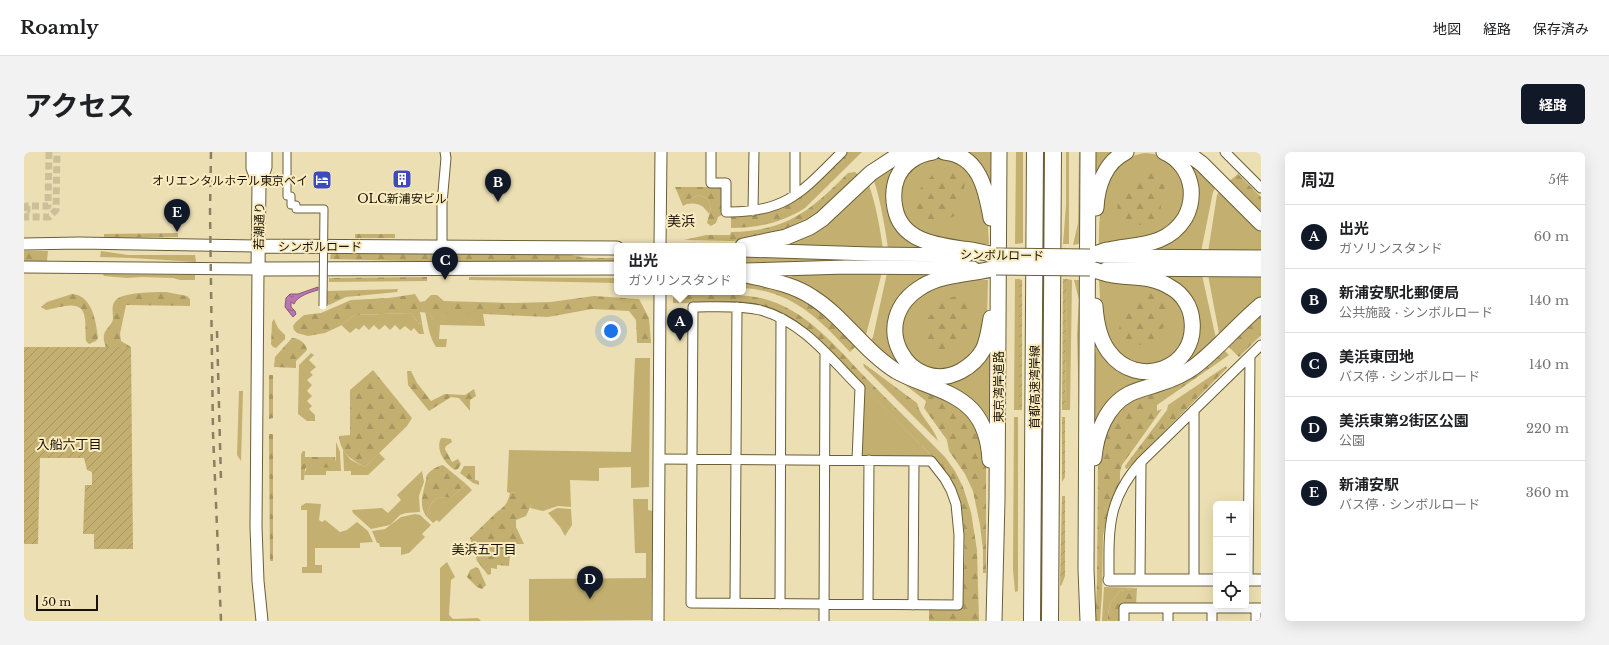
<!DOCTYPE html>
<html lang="ja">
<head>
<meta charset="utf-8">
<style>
  :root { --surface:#fff; --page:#f2f2f2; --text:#202124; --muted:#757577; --line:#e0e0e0; --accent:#111827 }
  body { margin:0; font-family:"Libre Baskerville","Noto Sans JP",serif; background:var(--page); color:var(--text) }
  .controls { position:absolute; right:12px; bottom:12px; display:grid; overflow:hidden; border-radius:6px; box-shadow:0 4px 16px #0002 }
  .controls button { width:36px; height:36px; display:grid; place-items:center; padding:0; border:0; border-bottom:1px solid var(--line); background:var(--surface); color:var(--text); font:20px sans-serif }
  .scale { position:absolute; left:12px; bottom:10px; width:62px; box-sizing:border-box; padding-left:4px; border:2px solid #181304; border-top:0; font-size:11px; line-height:14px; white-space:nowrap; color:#181304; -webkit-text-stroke:3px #faecc0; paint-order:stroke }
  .you { position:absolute; left:587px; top:179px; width:14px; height:14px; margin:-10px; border:3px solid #fff; border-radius:50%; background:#1a73e8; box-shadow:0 0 0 6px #1a73e833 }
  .badge { display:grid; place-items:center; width:26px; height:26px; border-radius:50%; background:var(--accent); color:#fff; font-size:13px; font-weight:700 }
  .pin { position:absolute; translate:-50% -33px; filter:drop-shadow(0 1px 2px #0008) }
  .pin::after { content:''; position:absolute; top:21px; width:14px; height:12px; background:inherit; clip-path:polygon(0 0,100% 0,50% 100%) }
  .popup { position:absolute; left:590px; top:91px; width:132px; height:52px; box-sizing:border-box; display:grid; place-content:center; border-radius:6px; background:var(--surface); filter:drop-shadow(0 1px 3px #0005); font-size:13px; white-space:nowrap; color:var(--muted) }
  .popup b { font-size:15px; color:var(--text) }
  .popup::after { content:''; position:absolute; left:50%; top:100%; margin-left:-8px; border:8px solid transparent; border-top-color:var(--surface) }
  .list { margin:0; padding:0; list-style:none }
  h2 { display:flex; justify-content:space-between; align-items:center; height:52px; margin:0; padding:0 16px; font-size:17px }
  h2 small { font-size:13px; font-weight:400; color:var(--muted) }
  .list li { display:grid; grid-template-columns:26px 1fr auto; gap:12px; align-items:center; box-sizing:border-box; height:64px; padding:0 16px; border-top:1px solid var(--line) }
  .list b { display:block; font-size:15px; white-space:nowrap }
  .list p { margin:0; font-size:13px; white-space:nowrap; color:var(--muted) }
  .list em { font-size:13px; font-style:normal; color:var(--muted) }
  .icon { flex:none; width:22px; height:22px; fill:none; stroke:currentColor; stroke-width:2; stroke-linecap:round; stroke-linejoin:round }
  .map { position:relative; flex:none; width:1237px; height:469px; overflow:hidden; border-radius:6px }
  header { display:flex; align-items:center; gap:24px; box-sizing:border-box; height:56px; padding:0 20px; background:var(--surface); border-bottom:1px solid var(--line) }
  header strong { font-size:19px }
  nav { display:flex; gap:22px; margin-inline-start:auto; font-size:14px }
  .intro { display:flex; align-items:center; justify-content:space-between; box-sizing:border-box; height:96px; padding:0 24px }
  h1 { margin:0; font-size:28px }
  .button { padding:10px 18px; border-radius:6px; background:var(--accent); color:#fff; font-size:14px; font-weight:700 }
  main { display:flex; gap:24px; padding:0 24px }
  aside { flex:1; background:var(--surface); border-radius:6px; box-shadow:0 4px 16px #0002 }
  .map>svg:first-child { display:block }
  .green { fill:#c3b070 }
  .forest { fill:url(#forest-firs) }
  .garden { fill:url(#garden-furrows) }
  .water { fill:url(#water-ripples); stroke:#8a587c }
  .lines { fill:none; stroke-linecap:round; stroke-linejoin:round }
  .pedestrian-tunnel { stroke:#ccc09a; stroke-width:7; stroke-dasharray:7 3.5; stroke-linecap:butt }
  .minor-casing { stroke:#6b5f37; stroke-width:11 }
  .tertiary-casing { stroke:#6b5f37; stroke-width:13 }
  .secondary-casing { stroke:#6b5f37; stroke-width:15 }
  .trunk-casing { stroke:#6b5f37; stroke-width:17 }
  .motorway-casing { stroke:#6b5f37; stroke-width:18 }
  .minor { stroke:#fff; stroke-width:9 }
  .tertiary { stroke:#fff; stroke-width:11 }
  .secondary { stroke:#fff; stroke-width:13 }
  .trunk { stroke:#fff; stroke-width:15 }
  .motorway { stroke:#fff; stroke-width:16 }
  .rail { stroke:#8a8163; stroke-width:2.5; stroke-dasharray:7 7; stroke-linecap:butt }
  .pedestrian-bridge-casing { stroke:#6b5f37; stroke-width:9; stroke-linecap:butt }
  .secondary-bridge-casing { stroke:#6b5f37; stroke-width:15; stroke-linecap:butt }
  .pedestrian-bridge { stroke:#fff; stroke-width:7 }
  .secondary-bridge { stroke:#fff; stroke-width:13 }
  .labels { text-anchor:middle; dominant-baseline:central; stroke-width:4; stroke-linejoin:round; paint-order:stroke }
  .poi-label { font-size:12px; fill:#181304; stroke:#faecc0; text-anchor:end }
  .street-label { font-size:12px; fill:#181304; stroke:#faecc0 }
  .neighbourhood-label { font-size:13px; fill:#181304; stroke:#faecc0 }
  .quarter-label { font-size:14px; fill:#181304; stroke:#faecc0 }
</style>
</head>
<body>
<header>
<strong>Roamly</strong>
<nav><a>地図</a><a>経路</a><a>保存済み</a></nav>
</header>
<div class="intro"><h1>アクセス</h1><a class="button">経路</a></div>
<main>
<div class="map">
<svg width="1237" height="469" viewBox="0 0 1237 469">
  <defs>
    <pattern id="forest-firs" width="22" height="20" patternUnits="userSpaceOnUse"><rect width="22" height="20" fill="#c3b070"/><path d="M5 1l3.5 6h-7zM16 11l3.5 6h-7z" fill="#a7965f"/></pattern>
    <pattern id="garden-furrows" width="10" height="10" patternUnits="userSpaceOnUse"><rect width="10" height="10" fill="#c3b070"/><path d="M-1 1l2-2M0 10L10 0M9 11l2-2" fill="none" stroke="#a7965f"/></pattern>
    <pattern id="water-ripples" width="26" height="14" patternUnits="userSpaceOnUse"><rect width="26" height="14" fill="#bb76b0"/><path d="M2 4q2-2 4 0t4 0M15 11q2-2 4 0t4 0" fill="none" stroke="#97608d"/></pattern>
  </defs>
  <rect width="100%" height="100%" fill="#ecdfb4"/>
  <path class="green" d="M937,0H970V17L966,32Z
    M992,0H999V91L991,92Z
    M1042,0H1045V92H1039L1042,53Z
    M1055,0H1059V91L1049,93L1054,71Z
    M1070,0H1096L1071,38Z
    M1122,1C1144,3 1147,12 1161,27V58L1140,81L1075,93C1075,57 1077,6 1122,1Z
    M889,3L867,59L909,96L864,97C863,85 854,33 848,26Z
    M914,4L945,15L963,57L965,92H932L891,78L878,62L875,36L886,16Z
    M1157,5L1193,32L1189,40L1177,100L1150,99L1131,96L1164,71Z
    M845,33C852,53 856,76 859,97L751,93Z
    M1198,36L1237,74V100H1184L1193,43Z
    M675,43L684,47L687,55L685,62C679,53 674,50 663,52V48Z
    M77,99L104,103H171L172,110L109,106L76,105Z
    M719,103L847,107V111L758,113L719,110Z
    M858,120L842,183L840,186L758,128L774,122Z
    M863,121H890L909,123L890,135L869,197L923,228L969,184L968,263L965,278L882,219L845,191L849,185Z
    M79,122L171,123V128H156L149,126L118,125L103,126L80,124Z
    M1131,123H1178L1193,191L1070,282V208L1074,186L1084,204L1132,224L1175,177Z
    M1184,123H1237V150L1198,185L1195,181Z
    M445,125L593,126V131L445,128Z
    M991,127H995V258H990Z
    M1043,127L1048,128L1046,258H1041Z
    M945,128H964L963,171L950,203L921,220L896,215L876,190L878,165L888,149L911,134Z
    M1050,128H1059L1058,257L1055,258L1053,182L1055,148Z
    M1075,128L1116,130L1152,144L1166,176L1149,208L1115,216L1089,199L1077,164Z
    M401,160L405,161L409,167H416L423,162H459L461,174L416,173L415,187H423L422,195H412C405,185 404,172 401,160Z
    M387,161L395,172L398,171L400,182H395L390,176L387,179L381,174L376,178L371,173L366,178L361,173L355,178L350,173L345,178L340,173L335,178L332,176L326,181L317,173L331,163Z
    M287,201L290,203L285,208L292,215L286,220L289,223L283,228L288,233L283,239L288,244L283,249L288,254L285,257L291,263V269H283L274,262L275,213Z
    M611,206H626L625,335L607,336V315L575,316V329L546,328L547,355L534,354L519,359L506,356L507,353L490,340L486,341L483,340L485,298L607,300Z
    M838,233L909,305H841L838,302Z
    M215,239H219L217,309L213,303Z
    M990,265H994V439L991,440L989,417Z
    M312,290L316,300L317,319H302V323H280L283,315L312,310Z
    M319,298L327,308L341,315L355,301L361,307L344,323H327V319H320Z
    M398,319L400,330L395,344L396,360L382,361L376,363L366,373L347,377L329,361L328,358L358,356L364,361L377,348L373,343Z
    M442,332L448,338L415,370L413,368L409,371L403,365C406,351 410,343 426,346Z
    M609,347H624V358L629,359L627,468L505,469V427L622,426V401H611Z
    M282,351L297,352L295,368L298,370L301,368L316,380L323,378L333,370L344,379L349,390L336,391V396H291V413H298V421H278V415H283V358H277V354Z
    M533,356L547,357L548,373L541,384L536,375L524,361Z
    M391,362L396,363L407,373L398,382L401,385L385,401L377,403V395H356L355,391H353L348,379L361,377L377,365Z
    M423,410L431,425L427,428L425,463L429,467L454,466L457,469H416V416Z
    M1080,435L1113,436L1096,439L1086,451L1083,469H1078Z"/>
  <path class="forest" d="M823,0H838L781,56C758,71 733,76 707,76V65C732,64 754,59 775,45Z
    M924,16L941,31L935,62L916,70L902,69L892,55L895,38L912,19Z
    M1125,19L1141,34L1135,65L1116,73L1103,72L1093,58L1095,41L1112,22Z
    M831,20L836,24L784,71L732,87L708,89L660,88L682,83H706L707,80C763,79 786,59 824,21Z
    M1214,22L1237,45V65L1203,31Z
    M651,35H695L699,38L698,63L694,65L692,71L687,74L683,71L687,55L684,47L675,43L663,48V52L659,54Z
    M154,81V85L80,86V82Z
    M331,82H371V86H331Z
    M0,99H24L23,109H0Z
    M307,101L540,102L564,106H593V112L419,110L306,107Z
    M403,125V129L305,130V126Z
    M719,128L779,143L835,191L826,200C794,166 768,139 719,136Z
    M374,137L373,140L322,145L305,153L303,152V139Z
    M1127,139L1143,154L1145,164L1135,184L1119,193L1105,192L1095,178L1098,161L1114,142Z
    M142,140L163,144L166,147V154L102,153L96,182L97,189L107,195V230L105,231C98,220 77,196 80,183C81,177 88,173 89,167C89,160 87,154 91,149C97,140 131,140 142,140Z
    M48,142C68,143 72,169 74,186L72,189L65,192L62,189C61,182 62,174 61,167C59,145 36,156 22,158L17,155L23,150Z
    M391,142L396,150L401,149L407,143H413L420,149L489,151L527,150L570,144L615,147L625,166L627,191H613L612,168L605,159L568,157L524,165L459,162H423L417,167H409L405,161L396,160L398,171L395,172L387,161L331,163L316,174L301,181L284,184L273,181L270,178L269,174L272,170L280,163L297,161L327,148L365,146Z
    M649,143C678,143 709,140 737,146C782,157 811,194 842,226C868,252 895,279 921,305L931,319L939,335L947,360L953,398L955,469H905V457H937L939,454C939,426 944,380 936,353C931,338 920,318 909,305L785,180L767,167L724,152L649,151Z
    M933,144L949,159L943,190L925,198L911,197L901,183L904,166L921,147Z
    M1237,159V183L1215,205L1203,193Z
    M250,167L254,176L261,183V187L252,196L249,195L247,192L248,170Z
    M268,186C275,186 282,191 283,198L272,209V216L250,215L251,205Z
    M1198,196L1205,203L1133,253V259L1138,257L1098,313L1096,320V330L1085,355L1079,384L1078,441L1076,469H1071L1073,432L1074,314L1078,288L1085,270L1101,251Z
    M839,211L893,251C896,265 910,275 914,289L840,215Z
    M1202,214L1203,216L1103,317H1102L1101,314L1143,258L1144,253Z
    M349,218L388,266L383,274L341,315C328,308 316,301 315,284L326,283V238Z
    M383,219H387L393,231L407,249L421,242L441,243L450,237L452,244L446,248V259L435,246L427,245L405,259L384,233Z
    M245,223H249V266L245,267Z
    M876,229L933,251L952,270L962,302V421H959V398L956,373L949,339L941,322L925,299L923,288L900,256L902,249Z
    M245,282H249V409H246Z
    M417,286L427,287L428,290L422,294L421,297L428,310L434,307L437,312L434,317L431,318C421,312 411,298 417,286Z
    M279,299H281V305H311L312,310L315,312L314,316L283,315L281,317L280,328H277V302Z
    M419,313L442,332L426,346C410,343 406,351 403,365C395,355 398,345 401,332C402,330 402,325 403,323C406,318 414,314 419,313Z
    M440,314H451V328L455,329V333L449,331L436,321Z
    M490,340L503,347L507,353L502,364L492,368V375L500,392H487L485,414L473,413V417L467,416V422L464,423L453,409L446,386L474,359C482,354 484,350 486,341Z
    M452,415L455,417L462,433L458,437L453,435L443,425L446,418Z
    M1113,436L1112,453H1097L1096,469H1083L1086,451L1096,439Z"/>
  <path class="garden" d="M995,127L998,128V258H995Z
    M1039,127H1043L1041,258H1038Z
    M0,195H107L109,397H70V382H59L61,333H68V320L63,318L60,306H16L14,392H0Z
    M1038,265H1041V325L1038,330Z
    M1038,344H1041V424L1038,432L1036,434Z"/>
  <path class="water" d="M294,135V138C287,140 273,144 270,152L267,150V155L271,159L272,162L269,165L261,155L262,146L266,142H274Z"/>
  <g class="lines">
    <path class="pedestrian-tunnel" d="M25,0L24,54H3V59L0,62L2,65H25L32,58L33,0"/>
    <defs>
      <path id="minor" d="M687,0V31H702V60C762,61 778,40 818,0
        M1201,0L1237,36
        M771,43V0
        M729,59L730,0
        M418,95V51L422,6L421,0
        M635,307C726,308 816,308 907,309L921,327L927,338L932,352L935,383L934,453L667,451L669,155C690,155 714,153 736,158C778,169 806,206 836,236L833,308
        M1085,428C1085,379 1082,349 1117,310L1237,193
        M1116,428L1117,310
        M1170,428V258
        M1224,428L1226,204
        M711,451L713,155
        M756,452L757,166
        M844,452L845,308
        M889,453L890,309
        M800,469L801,201
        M1100,469V456H1237
        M1144,469V456
        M1188,469V456
        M1232,469V456"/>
      <path id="tertiary" d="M0,92L55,91L234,94
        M636,94L637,0
        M0,115L234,117L232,375L234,429L238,469
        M1085,428H1192
        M1222,428H1237
        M634,469L636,140"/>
      <path id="secondary" d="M229,0V16L235,32
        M241,0V15L235,32L234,117L593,116
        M234,94L593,96
        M719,98L847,102L943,103
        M1076,104L1237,105
        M1082,117L1237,118
        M719,118L822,115L949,116"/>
      <path id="trunk" d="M909,0C893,2 879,12 873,26C869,36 869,46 871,56C877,89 912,93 939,97C950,98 961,101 972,103
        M920,0C955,3 962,37 967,66
        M1162,0L1178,12L1237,71
        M1072,56C1073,34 1081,10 1102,0
        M719,94L762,85L786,75L798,67L847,21L879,0
        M1066,104C1072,102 1078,99 1084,98C1113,92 1143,95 1161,66C1166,57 1168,46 1167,36C1165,21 1155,6 1140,0
        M1066,117C1072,118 1078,121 1084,122C1105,127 1126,122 1146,135C1159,142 1167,155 1168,169C1173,217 1113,238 1085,200C1075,187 1072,169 1071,154
        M719,122C742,128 767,131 788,145C820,165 840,199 872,219C896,233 928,237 948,258C960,271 965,290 966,308
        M967,166C965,177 964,188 959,198C954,207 946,214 937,219C886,246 839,169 899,134C918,122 950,122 972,116
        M1070,306C1072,282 1082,254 1105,242C1115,237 1126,235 1137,231C1149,227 1160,222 1170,215C1194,197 1214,172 1237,153
        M970,469L973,348L975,0
        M1064,469L1062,417L1064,0"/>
      <path id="motorway" d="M1008,469L1011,0
        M1026,469L1029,0"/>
    </defs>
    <use href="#minor" class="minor-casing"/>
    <use href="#tertiary" class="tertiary-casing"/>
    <use href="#secondary" class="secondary-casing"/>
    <use href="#trunk" class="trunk-casing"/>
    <use href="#motorway" class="motorway-casing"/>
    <use href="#minor" class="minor"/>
    <use href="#tertiary" class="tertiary"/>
    <use href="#secondary" class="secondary"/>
    <use href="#trunk" class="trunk"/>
    <use href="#motorway" class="motorway"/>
    <path class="rail" d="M187,0L186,59L189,281L197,469
      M193,179L197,329"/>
    <defs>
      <path id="pedestrian-bridge" d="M263,0V44H267V53H272V57H300L299,154"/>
      <path id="secondary-bridge" d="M972,103L1066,104
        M972,116L1066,117"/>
    </defs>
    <use href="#pedestrian-bridge" class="pedestrian-bridge-casing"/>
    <use href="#secondary-bridge" class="secondary-bridge-casing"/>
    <use href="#pedestrian-bridge" class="pedestrian-bridge"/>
    <use href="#secondary-bridge" class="secondary-bridge"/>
  </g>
  <defs>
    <symbol id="building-square" viewBox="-11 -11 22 22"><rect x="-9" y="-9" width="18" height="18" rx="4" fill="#3d49bd" stroke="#faecc0"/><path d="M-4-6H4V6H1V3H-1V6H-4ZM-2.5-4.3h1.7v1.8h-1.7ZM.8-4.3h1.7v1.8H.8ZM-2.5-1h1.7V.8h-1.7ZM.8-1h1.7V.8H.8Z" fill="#fff"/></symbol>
    <symbol id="hotel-square" viewBox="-11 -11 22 22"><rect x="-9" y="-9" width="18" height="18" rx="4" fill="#3d49bd" stroke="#faecc0"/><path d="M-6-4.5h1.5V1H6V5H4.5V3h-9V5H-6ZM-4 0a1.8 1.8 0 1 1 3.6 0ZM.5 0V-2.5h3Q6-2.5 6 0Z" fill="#fff"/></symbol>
  </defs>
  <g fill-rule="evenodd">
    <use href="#building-square" x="367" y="16" width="22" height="22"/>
    <use href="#hotel-square" x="287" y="17" width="22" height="22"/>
  </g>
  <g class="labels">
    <g class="poi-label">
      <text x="284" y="28">オリエンタルホテル東京ベイ</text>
      <text x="378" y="46" text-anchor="middle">OLC新浦安ビル</text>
    </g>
    <g class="street-label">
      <text transform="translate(235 74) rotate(-89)">若潮通り</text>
      <text x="296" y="94">シンボルロード</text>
      <text transform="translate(978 103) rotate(1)">シンボルロード</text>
      <text transform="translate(974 235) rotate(-90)">東京湾岸道路</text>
      <text transform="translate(1010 235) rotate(-90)">首都高速湾岸線</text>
    </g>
    <g class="neighbourhood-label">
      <text x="45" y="292">入船六丁目</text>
      <text x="460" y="397">美浜五丁目</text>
    </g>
    <g class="quarter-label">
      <text x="657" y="69">美浜</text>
    </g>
  </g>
</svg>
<div class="controls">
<button>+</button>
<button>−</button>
<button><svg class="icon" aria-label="locate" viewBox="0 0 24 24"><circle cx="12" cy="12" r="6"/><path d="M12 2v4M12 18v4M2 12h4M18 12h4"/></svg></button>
</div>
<div class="scale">50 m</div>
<div class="you"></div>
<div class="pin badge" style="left:656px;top:189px">A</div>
<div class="popup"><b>出光</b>ガソリンスタンド</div>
<div class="pin badge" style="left:474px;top:50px">B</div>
<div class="pin badge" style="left:421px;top:128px">C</div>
<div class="pin badge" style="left:566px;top:447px">D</div>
<div class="pin badge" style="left:153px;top:80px">E</div>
</div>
<aside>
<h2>周辺<small>5件</small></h2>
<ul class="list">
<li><span class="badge">A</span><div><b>出光</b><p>ガソリンスタンド</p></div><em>60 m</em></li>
<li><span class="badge">B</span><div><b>新浦安駅北郵便局</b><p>公共施設 · シンボルロード</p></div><em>140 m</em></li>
<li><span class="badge">C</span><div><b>美浜東団地</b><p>バス停 · シンボルロード</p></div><em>140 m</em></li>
<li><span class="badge">D</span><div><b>美浜東第2街区公園</b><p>公園</p></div><em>220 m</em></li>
<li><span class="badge">E</span><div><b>新浦安駅</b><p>バス停 · シンボルロード</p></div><em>360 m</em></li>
</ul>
</aside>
</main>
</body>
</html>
